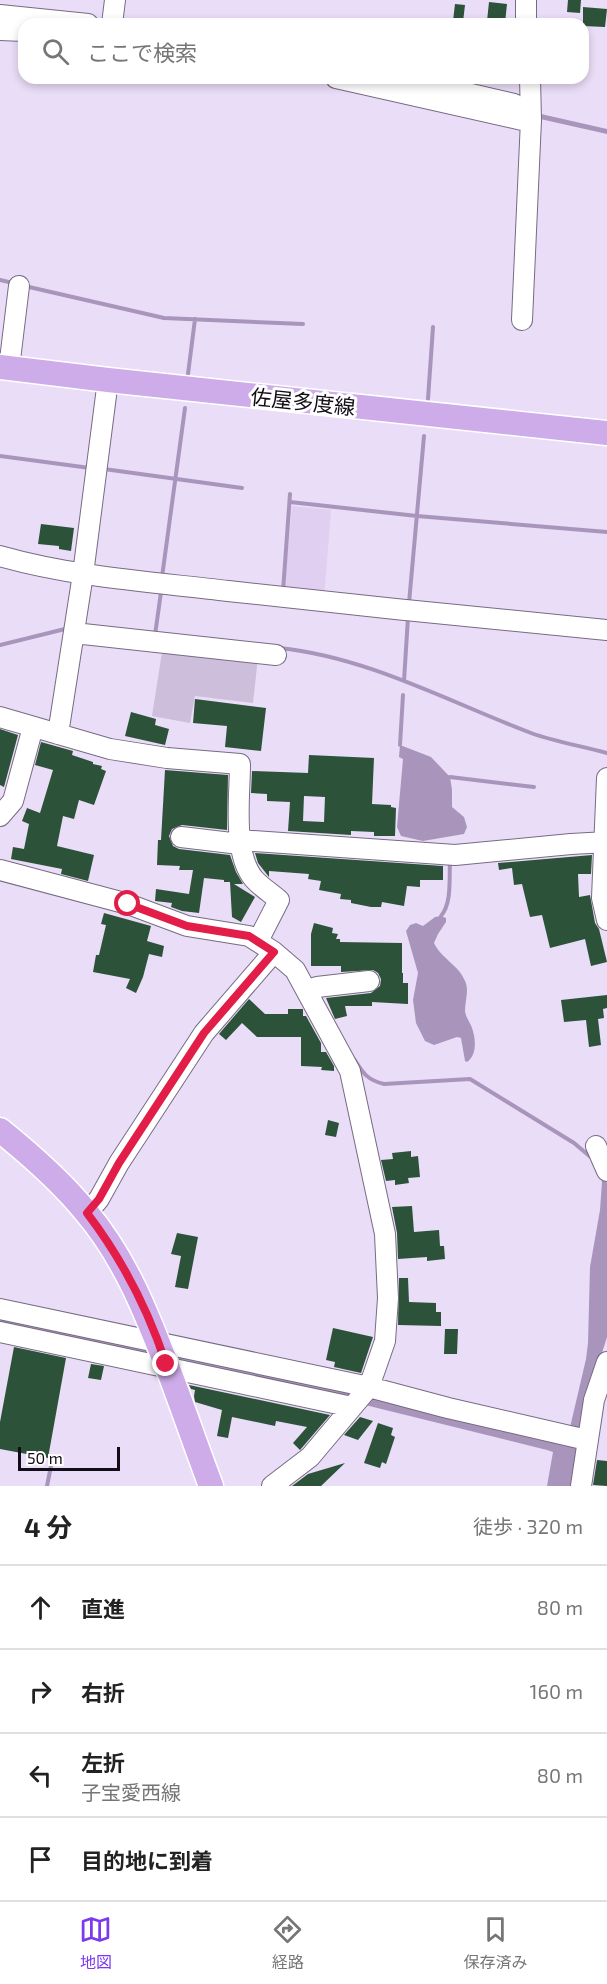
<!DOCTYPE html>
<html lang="ja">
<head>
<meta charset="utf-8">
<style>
  :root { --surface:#fff; --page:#f6f6f6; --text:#222; --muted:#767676; --line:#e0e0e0; --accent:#7c3aed }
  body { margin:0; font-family:"Exo 2","Noto Sans JP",sans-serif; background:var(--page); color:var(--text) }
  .scale { position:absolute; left:18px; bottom:15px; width:102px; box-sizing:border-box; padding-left:6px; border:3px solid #120d16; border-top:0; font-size:16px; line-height:21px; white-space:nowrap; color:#120d16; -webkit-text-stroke:4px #fff; paint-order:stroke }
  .stop { position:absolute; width:18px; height:18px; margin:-14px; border:4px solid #e11d48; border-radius:50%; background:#fff }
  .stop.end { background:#e11d48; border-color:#fff; box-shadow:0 2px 6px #0008 }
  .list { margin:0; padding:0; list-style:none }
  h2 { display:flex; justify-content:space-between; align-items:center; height:78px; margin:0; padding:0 24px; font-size:26px }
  h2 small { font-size:20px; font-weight:400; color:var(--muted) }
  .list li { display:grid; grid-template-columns:39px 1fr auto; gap:18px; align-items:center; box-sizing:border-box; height:84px; padding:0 24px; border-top:2px solid var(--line) }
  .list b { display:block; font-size:22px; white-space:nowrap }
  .list p { margin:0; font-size:20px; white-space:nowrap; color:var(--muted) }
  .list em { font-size:20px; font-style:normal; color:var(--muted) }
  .icon { flex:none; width:33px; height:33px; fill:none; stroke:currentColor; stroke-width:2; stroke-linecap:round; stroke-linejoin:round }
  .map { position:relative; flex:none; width:607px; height:1486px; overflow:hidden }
  .search { position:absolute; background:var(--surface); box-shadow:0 3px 9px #0003; left:18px; right:18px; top:18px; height:66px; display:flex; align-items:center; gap:15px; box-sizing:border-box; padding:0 21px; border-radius:18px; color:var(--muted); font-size:22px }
  .sheet { height:414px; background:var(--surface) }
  nav { display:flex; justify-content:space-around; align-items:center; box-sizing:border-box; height:84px; border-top:2px solid var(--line); background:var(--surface); font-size:16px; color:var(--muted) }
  nav a { display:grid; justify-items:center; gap:3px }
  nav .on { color:var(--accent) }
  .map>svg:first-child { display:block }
  .built { fill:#e0cff0 }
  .green { fill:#cdbedb }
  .water { fill:#a995bb }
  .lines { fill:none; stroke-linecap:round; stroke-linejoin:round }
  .stream { stroke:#a995bb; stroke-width:4 }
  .building { fill:#2d523a; fill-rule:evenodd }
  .minor-casing { stroke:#776b83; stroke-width:22 }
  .major-casing { stroke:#fff; stroke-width:27 }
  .minor { stroke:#fff; stroke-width:20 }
  .major { stroke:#ceace9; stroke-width:24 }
  .route { stroke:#e11d48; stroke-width:8 }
  .labels { text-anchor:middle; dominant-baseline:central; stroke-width:6; stroke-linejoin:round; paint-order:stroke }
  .street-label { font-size:21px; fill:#120d16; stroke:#fff }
</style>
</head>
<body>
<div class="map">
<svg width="607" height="1486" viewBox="0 0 607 1486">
  <rect width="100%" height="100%" fill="#eaddf7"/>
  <path class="built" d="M292,506L331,510L324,598L284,595Z"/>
  <path class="green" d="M163,646L258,657L253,703L195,696L190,723L152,716Z"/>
  <path class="water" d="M357,78H383L607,129V134Z
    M400,745L431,757L450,777L452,790V807L464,817L467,827L464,834L423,841L401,836L397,827L403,759L399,757Z
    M441,916L446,918V922L438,934L434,943C441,958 458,965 464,979C470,989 465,1000 465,1011C466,1018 470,1022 472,1028C476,1039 477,1055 467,1062L465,1061L461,1038L457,1037L434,1045L425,1041L416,1023L413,1000L418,973L406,931L410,925L416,923L423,926L435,917Z
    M596,1165L607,1183V1337L601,1356L574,1486H547L553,1452L547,1450L353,1402L0,1325V1313L568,1436L586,1359L588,1343L590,1267L600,1210L602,1182Z"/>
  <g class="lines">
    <path class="stream" d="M0,280L13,283
      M29,287L164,318L303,324
      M188,374L195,319
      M428,399L433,327
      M0,456L90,468
      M104,469L242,488
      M290,502L417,516L607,532
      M162,577L185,408
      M283,591L290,494
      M409,603L424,436
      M155,635L161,592
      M0,645L69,628
      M279,648C368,657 449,702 531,733C556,742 582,746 607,753
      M404,681L408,617
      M400,745L403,695
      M450,777L534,787
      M441,916C452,903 449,879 450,863
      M354,1059C363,1073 367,1080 384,1084L470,1079L574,1143L593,1159
      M47,1486L51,1466"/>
  </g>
  <path class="building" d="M568,0H581L580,13L567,12Z
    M489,2L507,4L505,23L487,21Z
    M455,4L465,5L463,22L453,21Z
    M583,7L607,9L605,27L583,26Z
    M41,524L74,528L71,551L59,549V546L38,544Z
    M195,699L266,708L261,751L225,747L227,726L193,723Z
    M131,712L156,719L155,725L169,729L165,745L125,736Z
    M0,729L18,735L4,787L0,785Z
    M41,742L73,751L72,755L93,762V764L102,766L101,769L106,771L94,805L79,800L74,819L63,816L57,846L94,855L88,881L61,874L62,869L11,859L13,847L24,849L29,824L22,821L27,808L40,813L53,770L35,765Z
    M309,755L374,758L372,804L391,805V807L396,808L395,836H374V832L351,831V835L288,831L290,802L267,801V794L251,793L252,771L308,773ZM304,796L325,797L324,822L303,821Z
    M165,770L228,775L227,830L182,825L172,829L169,836L173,846L179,849L230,855L236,872L243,884H234L255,897L241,922L232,917L230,882H224V880L204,878L199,913L182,911L171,907L172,903L155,901L156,889L189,894L193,870H179L180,866L157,865L158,840H161Z
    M255,853L443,866V880H420V887L407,886L404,906L382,902L381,907H371L351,903V900L340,899L341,894L319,890L321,881L308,879L309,874L269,871V877L258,863Z
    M592,855L591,874H578L579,897L590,895L595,923L599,929L607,962L591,966L585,939L550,948L542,915L530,917L522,884L514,885L512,868L499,870L498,863Z
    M104,913L151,926L147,941L164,946L162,957L149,954L143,977L136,993L126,988L130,979L93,972L96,955H99L106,925L101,924Z
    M314,923L333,928L332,933L338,934L336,939H340V942L402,943V973H403V983H408V1004L372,1002V1006H345L347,1016L335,1019L326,998L371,993L380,986L381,979L378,973L373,970L341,972V966H311V934Z
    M607,995V1008L603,1009L604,1018L598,1019L601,1045L589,1047L586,1020L564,1022L561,1000Z
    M249,999L265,1014H288V1009H303V1016H306L321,1043V1052H326L334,1066V1071L321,1070L322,1067L301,1066V1037H257L242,1023L226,1040L219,1034Z
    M328,1120L339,1123L336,1137L325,1135Z
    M411,1151V1157L418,1156L420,1177L408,1178L409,1183L395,1185V1180L386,1181L381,1160L393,1159L392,1153Z
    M412,1206L414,1232L439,1230L440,1246H444L445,1259L427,1261V1257L398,1259L397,1233L392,1207Z
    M177,1233L198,1237L188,1289L175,1287L181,1256L171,1254Z
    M399,1278H408L409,1302L436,1303V1312H441V1326L398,1325Z
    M333,1328L373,1337L361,1373L334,1367L335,1362L326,1360Z
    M445,1329H458L457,1354H444Z
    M14,1347L66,1358L48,1458L0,1449V1422Z
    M91,1364L104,1366L101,1380L88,1378Z
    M189,1385L330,1415L300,1450L293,1443L307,1427L276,1421L275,1426L232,1417L228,1438L217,1436L222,1410L195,1402L194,1396L195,1390L191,1389Z
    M360,1417L373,1421L358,1440L344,1435Z
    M378,1423L393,1428L391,1435L395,1437L386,1464L382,1462L380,1468L364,1463Z
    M597,1460L607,1461V1486L593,1485Z
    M345,1463L321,1486H292L308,1474Z"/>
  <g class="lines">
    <defs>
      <path id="minor" d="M526,0V24
        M0,15L88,24
        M112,24L115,0
        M0,30L24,31
        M336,78L531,122
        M402,78L514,104
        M522,320L531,120L530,78
        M9,368L19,286
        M0,556C74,577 152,582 228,591C354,605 481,618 607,630
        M74,633L276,655
        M0,717L110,749L167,758L240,764C240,796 232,853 254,879C261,887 271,893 279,900L258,941
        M58,734L83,574L108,380
        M607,778L602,898L607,920
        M0,816L13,801L33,727
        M181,837L240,844
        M239,840L455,855L571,844L607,842
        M0,870L128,904L187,926L249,936L274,952L295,970L350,1071L385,1234L388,1298L385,1341L369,1387L310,1457L272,1486
        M307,990L317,987L369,981
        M596,1146L607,1171
        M87,1213L99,1199L119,1163L204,1033L274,952
        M0,1309L369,1387L448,1408L587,1440
        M0,1332L352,1407
        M581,1486L594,1400L607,1362"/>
      <path id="major" d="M0,367L108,380L607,433
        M0,1130C31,1155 61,1181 86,1212C126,1259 148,1317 170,1374C184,1411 197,1449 211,1486"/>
    </defs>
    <use href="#minor" class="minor-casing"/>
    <use href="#major" class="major-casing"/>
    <use href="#minor" class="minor"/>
    <use href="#major" class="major"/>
  </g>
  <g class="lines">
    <path class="route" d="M128,904L187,926L249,936L274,952L204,1033L119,1163L99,1199L87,1213C122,1259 148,1309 166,1364"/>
  </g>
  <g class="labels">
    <g class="street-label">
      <text transform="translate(303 401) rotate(6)">佐屋多度線</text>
    </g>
  </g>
</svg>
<div class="scale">50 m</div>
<div class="stop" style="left:128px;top:904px"></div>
<div class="stop end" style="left:166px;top:1364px"></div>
<div class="search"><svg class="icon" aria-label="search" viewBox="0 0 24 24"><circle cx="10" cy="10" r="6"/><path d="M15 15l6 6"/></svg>ここで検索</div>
</div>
<section class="sheet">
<h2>4 分<small>徒歩 · 320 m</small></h2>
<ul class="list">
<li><svg class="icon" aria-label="ahead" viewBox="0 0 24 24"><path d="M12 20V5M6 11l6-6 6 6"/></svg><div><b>直進</b></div><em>80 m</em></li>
<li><svg class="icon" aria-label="right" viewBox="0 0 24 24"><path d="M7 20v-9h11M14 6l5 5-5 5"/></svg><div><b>右折</b></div><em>160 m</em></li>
<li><svg class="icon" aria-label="left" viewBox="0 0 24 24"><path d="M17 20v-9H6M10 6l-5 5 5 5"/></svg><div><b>左折</b><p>子宝愛西線</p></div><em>80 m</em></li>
<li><svg class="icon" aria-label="arrive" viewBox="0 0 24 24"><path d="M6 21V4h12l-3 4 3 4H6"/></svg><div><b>目的地に到着</b></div></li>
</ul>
</section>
<nav>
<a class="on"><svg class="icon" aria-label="map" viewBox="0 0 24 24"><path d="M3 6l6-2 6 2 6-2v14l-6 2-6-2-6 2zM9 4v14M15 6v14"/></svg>地図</a>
<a><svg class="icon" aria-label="directions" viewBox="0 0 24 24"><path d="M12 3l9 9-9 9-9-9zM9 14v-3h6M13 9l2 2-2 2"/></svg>経路</a>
<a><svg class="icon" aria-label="saved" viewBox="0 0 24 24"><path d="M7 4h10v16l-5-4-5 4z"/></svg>保存済み</a>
</nav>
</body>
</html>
